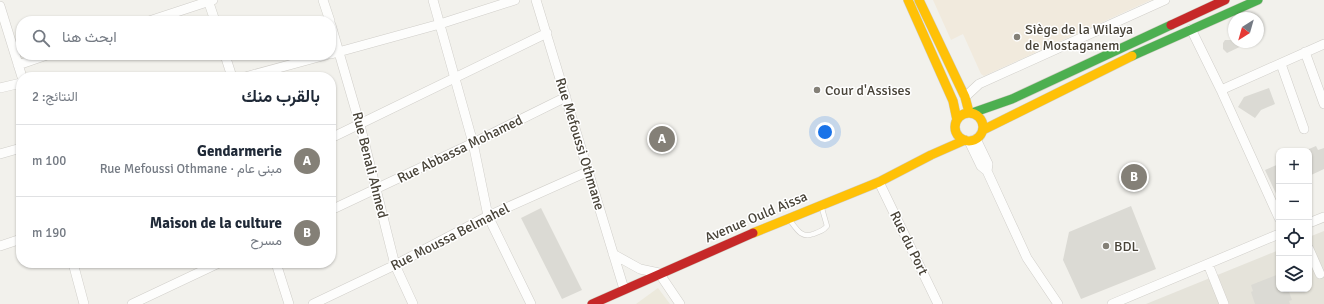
<!DOCTYPE html>
<html lang="ar">
<head>
<meta charset="utf-8">
<style>
  :root { --surface:#fff; --page:#f2f2f3; --text:#1f2937; --muted:#747a83; --line:#e0e1e3; --accent:#848077 }
  body { margin:0; font-family:Signika,Vazirmatn,sans-serif; background:var(--page); color:var(--text); direction:rtl }
  .controls { position:absolute; right:12px; bottom:12px; display:grid; overflow:hidden; border-radius:8px; box-shadow:0 1px 3px #0004 }
  .controls button { width:36px; height:36px; display:grid; place-items:center; padding:0; border:0; border-bottom:1px solid var(--line); background:var(--surface); color:var(--text); font:20px sans-serif }
  .compass { position:absolute; left:1228px; top:12px; width:36px; height:36px; border-radius:50%; background:var(--surface); box-shadow:0 1px 3px #0004; rotate:217deg }
  .you { position:absolute; left:825px; top:132px; width:14px; height:14px; margin:-10px; border:3px solid #fff; border-radius:50%; background:#1a73e8; box-shadow:0 0 0 6px #1a73e833 }
  .badge { display:grid; place-items:center; width:26px; height:26px; border-radius:50%; background:var(--accent); color:#fff; font-size:13px; font-weight:700 }
  .pin { position:absolute; translate:-50% -50%; border:2px solid #fff; box-shadow:0 1px 4px #0006 }
  .list { margin:0; padding:0; list-style:none }
  h2 { display:flex; justify-content:space-between; align-items:center; height:52px; margin:0; padding:0 16px; font-size:17px }
  h2 small { font-size:13px; font-weight:400; color:var(--muted) }
  .list li { display:grid; grid-template-columns:26px 1fr auto; gap:12px; align-items:center; box-sizing:border-box; height:72px; padding:0 16px; border-top:1px solid var(--line) }
  .list b { display:block; font-size:15px; white-space:nowrap }
  .list p { margin:0; font-size:13px; white-space:nowrap; color:var(--muted) }
  .list em { font-size:13px; font-style:normal; color:var(--muted) }
  .icon { flex:none; width:22px; height:22px; fill:none; stroke:currentColor; stroke-width:2; stroke-linecap:round; stroke-linejoin:round }
  .map { position:relative; flex:none; width:1324px; height:304px; overflow:hidden; direction:ltr }
  .search { position:absolute; background:var(--surface); box-shadow:0 1px 3px #0004; left:16px; top:16px; width:320px; height:44px; display:flex; align-items:center; gap:10px; box-sizing:border-box; padding:0 14px; border-radius:16px; color:var(--muted); font-size:15px }
  .panel { position:absolute; background:var(--surface); box-shadow:0 1px 3px #0004; left:16px; top:72px; width:320px; height:196px; border-radius:16px; direction:rtl }
  .map>svg:first-child { display:block }
  .residential { fill:#e5e3da }
  .commercial { fill:#f1eadd }
  .education { fill:#ece9dc }
  .building { fill:#dbdad4 }
  .lines { fill:none; stroke-linecap:round; stroke-linejoin:round }
  .lane-casing { stroke:#d0cec9; stroke-width:5.5 }
  .street-casing { stroke:#d0cec9; stroke-width:10 }
  .fast-casing { stroke:#d0cec3; stroke-width:10 }
  .slow-casing { stroke:#d0cec3; stroke-width:10 }
  .jam-casing { stroke:#d0cec3; stroke-width:10 }
  .lane { stroke:#fdfdfc; stroke-width:4.5 }
  .street { stroke:#fdfdfc; stroke-width:9 }
  .fast { stroke:#4caf50; stroke-width:9 }
  .slow { stroke:#ffc107; stroke-width:9 }
  .jam { stroke:#c62828; stroke-width:9 }
  .poi-dot { fill:#848077; stroke:#fff; stroke-width:1.5 }
  .labels { text-anchor:middle; dominant-baseline:central; stroke-width:3; stroke-linejoin:round; paint-order:stroke }
  .poi-label { font-size:14px; fill:#484338; stroke:#fff; text-anchor:start }
  .street-label { font-size:14px; fill:#484338; stroke:#fff }
</style>
</head>
<body>
<div class="map">
<svg width="1324" height="304" viewBox="0 0 1324 304">
  <rect width="100%" height="100%" fill="#f2f1ec"/>
  <path class="residential" d="M1324,231V304H1146L1279,250V289H1309V237Z"/>
  <path class="commercial" d="M933,0H1151L984,76L981,74L963,34L951,40Z"/>
  <path class="education" d="M658,288L670,304H636Z"/>
  <path class="building" d="M1225,40H1234V42H1250L1227,53L1223,49V43Z
    M1269,88L1275,104L1261,110L1255,118L1238,107L1244,97Z
    M1316,146L1318,150L1324,148V169L1309,176V149Z
    M1279,164V200L1265,170Z
    M1131,206L1156,269L1081,299L1063,260L1069,232Z
    M541,208L582,290L562,299L521,218Z
    M1279,274V289H1288L1292,300L1289,301L1290,304H1255L1251,292L1253,291L1251,285Z"/>
  <g class="lines">
    <defs>
      <path id="lane" d="M789,219C796,228 801,239 813,234C819,232 823,231 827,226L821,205"/>
      <path id="street" d="M208,0L215,21
        M323,0L330,21
        M433,0L473,143L488,216L531,304
        M536,0L624,289
        M0,6L22,77
        M149,21L213,0
        M331,25L360,125L395,265L413,304
        M1191,29L1221,90L1279,218
        M1305,52L1324,104
        M331,54L440,24L515,0
        M225,55L232,77
        M1281,64L1304,129
        M18,65L47,55
        M245,77L326,55
        M0,88L21,83
        M1221,90L1324,44
        M965,97L979,84L1165,0
        M331,138L547,33
        M976,139L988,164L987,171
        M969,141L981,166L987,171L1027,258L1058,304
        M0,154L21,148
        M879,182L938,304
        M331,210L473,143L566,97
        M1309,223L1324,217
        M0,246L21,239
        M1309,249L1320,274
        M613,254L640,269L659,273L680,304
        M73,263L84,304
        M276,263L289,304
        M1208,264L1224,304
        M132,304L219,263
        M313,304L395,265L488,216L589,171
        M1112,304L1279,234"/>
      <path id="fast" d="M1132,56L1258,0
        M972,113L1012,99L1171,25"/>
      <path id="slow" d="M908,0L953,101L957,120
        M919,0L965,97L969,112
        M955 127a14 14 0 1 1 28 0a14 14 0 1 1-28 0Z
        M983,130L1132,56
        M753,233L879,182L931,155L965,140"/>
      <path id="jam" d="M1171,25L1225,0
        M592,304L753,233"/>
    </defs>
    <use href="#lane" class="lane-casing"/>
    <use href="#street" class="street-casing"/>
    <use href="#fast" class="fast-casing"/>
    <use href="#slow" class="slow-casing"/>
    <use href="#jam" class="jam-casing"/>
    <use href="#lane" class="lane"/>
    <use href="#street" class="street"/>
    <use href="#fast" class="fast"/>
    <use href="#slow" class="slow"/>
    <use href="#jam" class="jam"/>
  </g>
  <g class="poi-dot">
    <circle cx="1017" cy="37" r="4"/>
    <circle cx="817" cy="90" r="4"/>
    <circle cx="1106" cy="246" r="4"/>
  </g>
  <g class="labels">
    <g class="poi-label">
      <text x="1025" y="29">Siège de la Wilaya<tspan x="1025" dy="16">de Mostaganem</tspan></text>
      <text x="825" y="90">Cour d'Assises</text>
      <text x="1114" y="246">BDL</text>
    </g>
    <g class="street-label">
      <text transform="translate(580 144) rotate(73)">Rue Mefoussi Othmane</text>
      <text transform="translate(460 149) rotate(-26)">Rue Abbassa Mohamed</text>
      <text transform="translate(370 165) rotate(76)">Rue Benali Ahmed</text>
      <text transform="translate(756 217) rotate(-23)">Avenue Ould Aissa</text>
      <text transform="translate(450 237) rotate(-27)">Rue Moussa Belmahel</text>
      <text transform="translate(909 243) rotate(64)">Rue du Port</text>
    </g>
  </g>
</svg>
<div class="controls">
<button>+</button>
<button>−</button>
<button><svg class="icon" aria-label="locate" viewBox="0 0 24 24"><circle cx="12" cy="12" r="6"/><path d="M12 2v4M12 18v4M2 12h4M18 12h4"/></svg></button>
<button><svg class="icon" aria-label="layers" viewBox="0 0 24 24"><path d="M12 4l9 5-9 5-9-5zM3 14l9 5 9-5"/></svg></button>
</div>
<svg class="compass" viewBox="-18 -18 36 36"><path d="M0-13l5 13h-10z" fill="#e53935"/><path d="M0 13l5-13h-10z" fill="#747a83"/></svg>
<div class="you"></div>
<div class="pin badge" style="left:662px;top:139px">A</div>
<div class="pin badge" style="left:1134px;top:177px">B</div>
<div class="search"><svg class="icon" aria-label="search" viewBox="0 0 24 24"><circle cx="10" cy="10" r="6"/><path d="M15 15l6 6"/></svg>ابحث هنا</div>
<section class="panel">
<h2>بالقرب منك<small>النتائج: 2</small></h2>
<ul class="list">
<li><span class="badge">A</span><div><b>Gendarmerie</b><p>مبنى عام · Rue Mefoussi Othmane</p></div><em>100 m</em></li>
<li><span class="badge">B</span><div><b>Maison de la culture</b><p>مسرح</p></div><em>190 m</em></li>
</ul>
</section>
</div>
</body>
</html>
